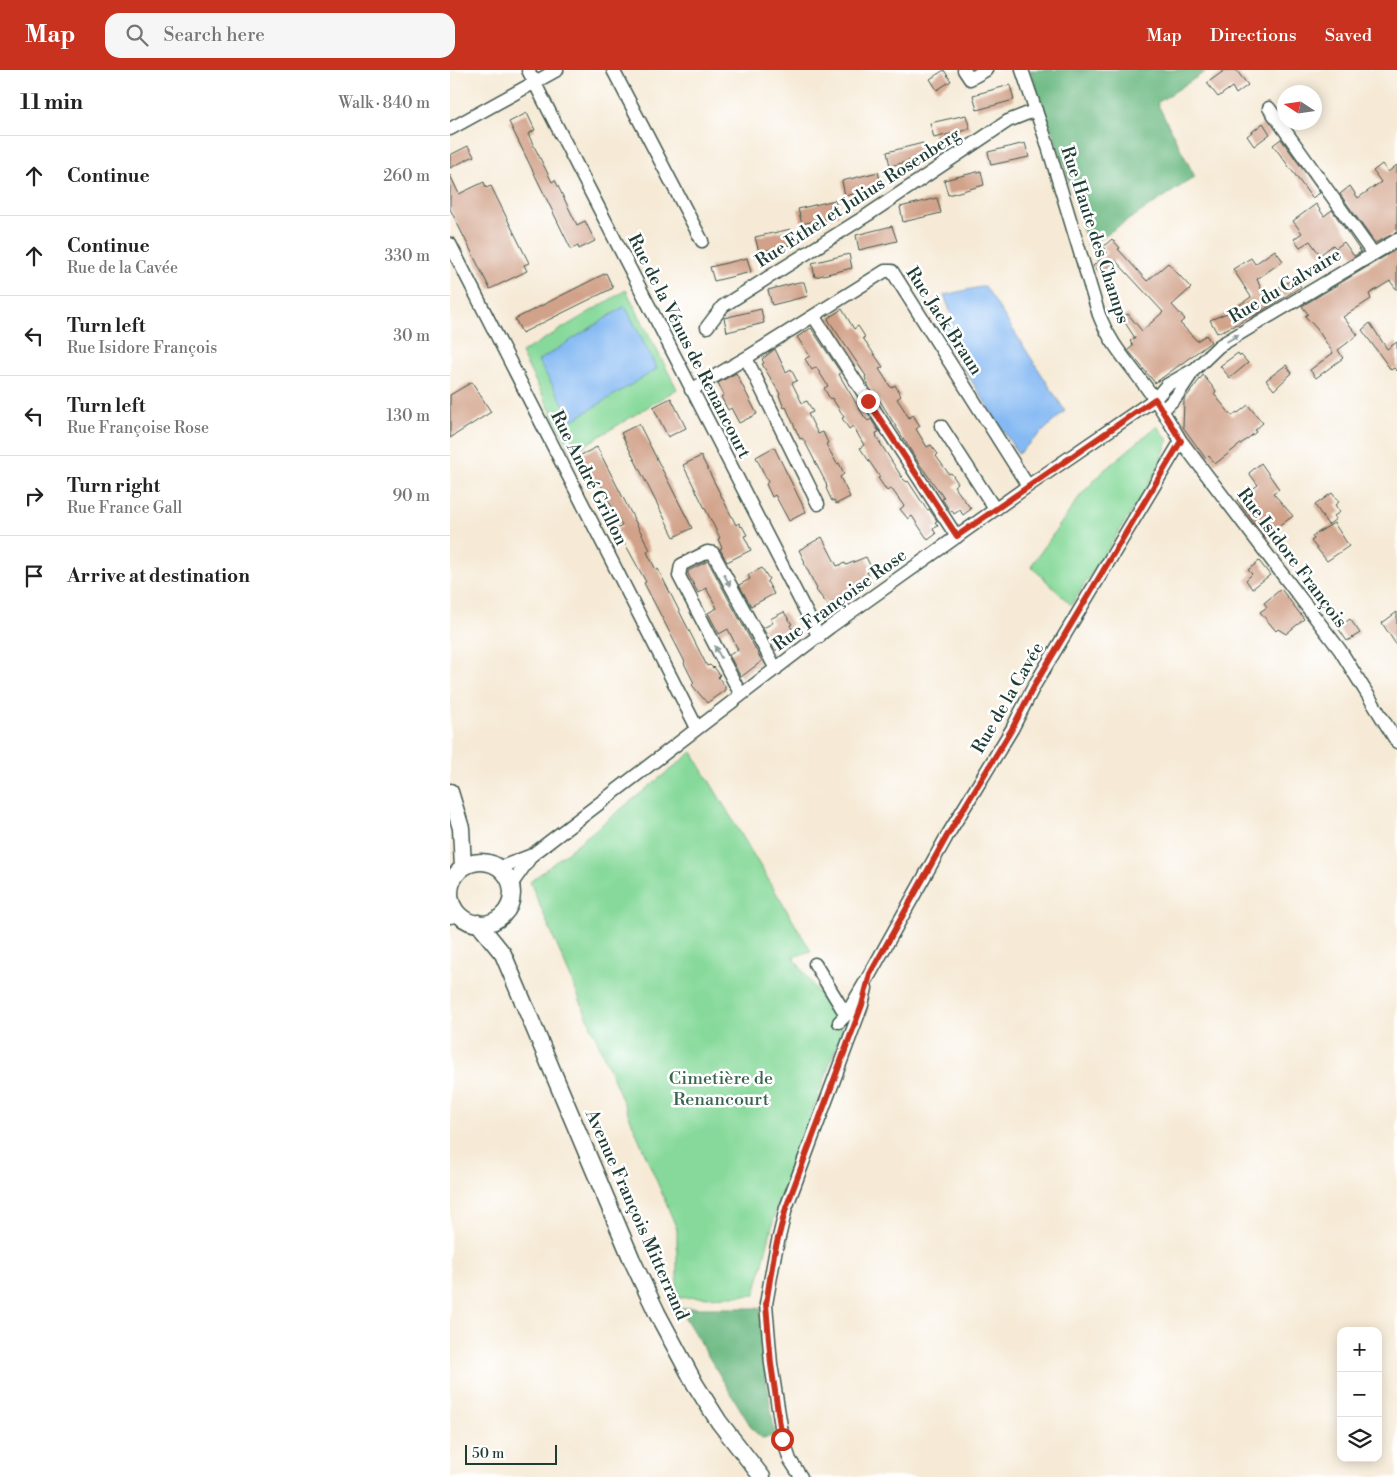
<!DOCTYPE html>
<html lang="en">
<head>
<meta charset="utf-8">
<style>
  :root { --surface:#fff; --page:#f6f6f6; --text:#222; --muted:#767676; --line:#e0e0e0; --accent:#c8321e }
  body { margin:0; font-family:"Libre Bodoni",serif; background:var(--page); color:var(--text) }
  .controls { position:absolute; right:15px; bottom:15px; display:grid; overflow:hidden; border-radius:10px; box-shadow:0 2px 12px #0003 }
  .controls button { width:45px; height:45px; display:grid; place-items:center; padding:0; border:0; border-bottom:1px solid var(--line); background:var(--surface); color:var(--text); font:25px sans-serif }
  .compass { position:absolute; left:827px; top:15px; width:45px; height:45px; border-radius:50%; background:var(--surface); box-shadow:0 2px 12px #0003; rotate:282deg }
  .scale { position:absolute; left:15px; bottom:12px; width:92px; box-sizing:border-box; padding-left:5px; border:2px solid #1f3d34; border-top:0; font-size:14px; line-height:18px; white-space:nowrap; color:#1f3d34; -webkit-text-stroke:4px #fff; paint-order:stroke }
  .stop { position:absolute; width:15px; height:15px; margin:-11px; border:4px solid #c8321e; border-radius:50%; background:#fff }
  .stop.end { background:#c8321e; border-color:#fff; box-shadow:0 1px 5px #0008 }
  .list { margin:0; padding:0; list-style:none }
  h2 { display:flex; justify-content:space-between; align-items:center; height:65px; margin:0; padding:0 20px; font-size:21px }
  h2 small { font-size:16px; font-weight:400; color:var(--muted) }
  .list li { display:grid; grid-template-columns:32px 1fr auto; gap:15px; align-items:center; box-sizing:border-box; height:80px; padding:0 20px; border-top:1px solid var(--line) }
  .list b { display:block; font-size:19px; white-space:nowrap }
  .list p { margin:0; font-size:16px; white-space:nowrap; color:var(--muted) }
  .list em { font-size:16px; font-style:normal; color:var(--muted) }
  .icon { flex:none; width:28px; height:28px; fill:none; stroke:currentColor; stroke-width:2; stroke-linecap:round; stroke-linejoin:round }
  .map { position:relative; flex:none; width:947px; height:1407px; overflow:hidden }
  header { display:flex; align-items:center; gap:30px; box-sizing:border-box; height:70px; padding:0 25px; background:var(--accent); color:#fff }
  header strong { font-size:24px }
  nav { display:flex; gap:28px; margin-inline-start:auto; font-size:18px }
  .search { width:350px; height:45px; background:var(--page); display:flex; align-items:center; gap:12px; box-sizing:border-box; padding:0 18px; border-radius:15px; color:var(--muted); font-size:19px }
  main { display:flex }
  aside { flex:1; background:var(--surface) }
  .map>svg:first-child { display:block }
  .green { fill:#86d99a; stroke:#528b67 }
  .forest { fill:#6cb982; stroke:#467b5b }
  .water { fill:#85b9f3; stroke:#527b94 }
  .building { fill:#d1a289 }
  .lines { fill:none; stroke-linecap:round; stroke-linejoin:round }
  .minor-casing { stroke:#3f574c; stroke-width:15 }
  .major-casing { stroke:#3f574c; stroke-width:19 }
  .minor { stroke:#fff; stroke-width:12 }
  .major { stroke:#fff; stroke-width:16 }
  .oneway { fill:#8f9e9a }
  .route { stroke:#c8321e; stroke-width:6 }
  .labels { text-anchor:middle; dominant-baseline:central; stroke-width:5; stroke-linejoin:round; paint-order:stroke }
  .street-label { font-size:18px; fill:#1f3d34; stroke:#fff }
  .park-label { font-size:18px; fill:#39644e; stroke:#fff }
</style>
</head>
<body>
<header>
<strong>Map</strong>
<div class="search"><svg class="icon" aria-label="search" viewBox="0 0 24 24"><circle cx="10" cy="10" r="6"/><path d="M15 15l6 6"/></svg>Search here</div>
<nav><a>Map</a><a>Directions</a><a>Saved</a></nav>
</header>
<main>
<aside>
<h2>11 min<small>Walk · 840 m</small></h2>
<ul class="list">
<li><svg class="icon" aria-label="ahead" viewBox="0 0 24 24"><path d="M12 20V5M6 11l6-6 6 6"/></svg><div><b>Continue</b></div><em>260 m</em></li>
<li><svg class="icon" aria-label="ahead" viewBox="0 0 24 24"><path d="M12 20V5M6 11l6-6 6 6"/></svg><div><b>Continue</b><p>Rue de la Cavée</p></div><em>330 m</em></li>
<li><svg class="icon" aria-label="left" viewBox="0 0 24 24"><path d="M17 20v-9H6M10 6l-5 5 5 5"/></svg><div><b>Turn left</b><p>Rue Isidore François</p></div><em>30 m</em></li>
<li><svg class="icon" aria-label="left" viewBox="0 0 24 24"><path d="M17 20v-9H6M10 6l-5 5 5 5"/></svg><div><b>Turn left</b><p>Rue Françoise Rose</p></div><em>130 m</em></li>
<li><svg class="icon" aria-label="right" viewBox="0 0 24 24"><path d="M7 20v-9h11M14 6l5 5-5 5"/></svg><div><b>Turn right</b><p>Rue France Gall</p></div><em>90 m</em></li>
<li><svg class="icon" aria-label="arrive" viewBox="0 0 24 24"><path d="M6 21V4h12l-3 4 3 4H6"/></svg><div><b>Arrive at destination</b></div></li>
</ul>
</aside>
<div class="map">
<svg width="947" height="1407" viewBox="0 0 947 1407">
  <rect width="100%" height="100%" fill="#fff"/>
  <filter id="ink" filterUnits="userSpaceOnUse"><feTurbulence type="fractalNoise" baseFrequency=".02" numOctaves="2"/><feDisplacementMap in="SourceGraphic" scale="10" xChannelSelector="R" yChannelSelector="G"/><feConvolveMatrix kernelMatrix="1 2 1 2 8 2 1 2 1" color-interpolation-filters="sRGB"/></filter>
  <filter id="wash" filterUnits="userSpaceOnUse"><feTurbulence type="fractalNoise" baseFrequency=".0096" numOctaves="4" result="noise"/><feDisplacementMap in="SourceGraphic" scale="20" xChannelSelector="R" yChannelSelector="G"/><feGaussianBlur stdDeviation="1.12" result="paint"/><feColorMatrix in="noise" values="0 0 0 0 0 0 0 0 0 0 0 0 0 0 0 0 0 1.4 0 .05"/><feComposite in="paint" operator="in"/></filter>
  <g filter="url(#wash)">
    <rect width="100%" height="100%" fill="#f6ead6"/>
    <path class="green" d="M176,220L227,319L122,383L71,283Z
      M707,356L718,370L710,394L688,432L621,535L581,496L630,426L653,401Z
      M242,682L361,881L343,887L393,958L326,1140L305,1225L227,1228V1159L80,812Z"/>
    <path class="forest" d="M580,0H758L707,33L745,107L638,176L614,94Z
      M229,1238H311L313,1288L325,1366L312,1368L303,1360Z"/>
    <path class="water" d="M535,216L615,341L568,384L487,256L504,251L494,225Z
      M175,236L207,299L123,350L88,291Z"/>
    <g id="blocks">
      <path class="building" d="M494,0L501,11L487,20L480,9Z
        M775,0H786L798,15L786,24L782,17L768,27L757,13Z
        M560,15L564,30L527,40L523,25Z
        M77,43L85,60L78,64L102,112L105,110L127,155L135,151L145,171L129,179L128,176L121,179L59,52Z
        M516,45L520,59L484,68L480,53Z
        M813,53L820,64L804,76L797,66Z
        M831,69L870,123L862,128L823,75Z
        M473,73L476,87L440,96L437,82Z
        M575,73L579,87L541,95L538,82Z
        M18,76L24,86L0,98V85Z
        M932,94L938,102L947,95V162L925,173L890,124L900,116L908,128L931,112L923,101Z
        M531,101L534,115L498,125L494,110Z
        M428,102L432,117L395,126L392,111Z
        M0,105L9,124L34,112L36,118L41,116L79,193L74,195L77,201L40,219L0,139Z
        M487,128L491,143L453,152L450,137Z
        M385,130L389,145L352,154L348,139Z
        M866,134L874,146L882,140L911,182L904,186L894,172L886,178L883,175L870,185L860,171L850,177L844,169L852,163L843,151Z
        M442,156L447,171L409,180L406,165Z
        M341,159L345,174L309,182L305,167Z
        M662,169L670,178L668,179L697,211L718,193L741,218L722,235L735,249L730,253L747,271L756,265L761,272L705,313L678,280L683,276L680,271L685,268L672,248L678,244L692,261L713,242L665,190L650,204L643,196L658,182L653,177Z
        M947,179V220L940,211L919,224L921,229L893,247L908,265L888,280L893,288L866,308L860,300L883,283L867,259L855,246L858,244L852,236Z
        M825,180L833,191L807,209L814,226L845,208L851,217L800,248L798,247L790,253L767,263L760,250L777,243L801,227L783,199L801,188L805,194Z
        M399,184L402,198L365,207L362,193Z
        M297,188L301,202L264,211L260,197Z
        M156,203L163,218L72,263L65,249Z
        M349,212H354L358,226L322,235L318,220Z
        M311,239L314,253L277,262L274,248Z
        M392,239L404,259L408,256L412,262L415,267L413,268L433,297L429,299L435,308L441,318L445,315L451,326L447,329L453,338L459,348L463,345L470,356L466,359L477,377L481,375L488,384L486,386L499,404L501,403L508,413L504,416L521,439L513,445L510,440L504,444L502,440L500,441L492,429L494,428L491,424L468,392L425,323L424,324L419,317L415,307L416,306L379,251L378,248Z
        M920,253L937,279L947,272V301L944,298L941,300L912,260Z
        M361,258L391,303L389,304L391,308L415,348L418,351L421,349L429,362L426,363L427,368L453,409L457,412L458,411L477,440L479,439L487,451L485,452L488,456L483,459L486,464L478,470L462,446L458,449L450,439L454,436L441,418L437,421L428,408L430,407L410,378L414,375L403,356L399,359L392,348L394,347L382,328L380,329L374,318L378,316L366,297L362,300L355,289L360,286L347,267Z
        M325,279L336,302L341,299L347,311L342,313L352,333L357,331L363,342L358,344L368,364L373,362L378,373L376,374L387,394L389,393L394,404L390,407L400,427L386,434L384,430L382,431L376,418H377L376,413L355,372L352,368L350,369L336,337L334,338L329,325L330,324L312,294L314,293L312,289Z
        M788,283L790,286L791,285L798,293L780,308L770,296Z
        M836,295L842,303L824,320L816,310Z
        M286,303L307,344L289,353L281,338L278,340L271,327L274,325L268,313Z
        M753,305L766,321L764,324L782,346L787,342L788,343L798,335L813,353L805,360L806,362L765,394L759,386L756,389L733,357L734,330Z
        M22,312L41,342L0,368V325Z
        M221,328L236,358L218,367L203,337Z
        M189,354L242,458L224,467L171,363Z
        M147,377L200,480L197,482L206,500L208,499L257,596L260,595L263,598L264,597L270,605L268,607L275,616V620L257,633L242,615L244,613L234,593L235,592L194,513L196,512L167,459L172,456L159,431L150,413L145,416L129,386Z
        M324,377L356,442L339,451L325,425L322,427L316,414L318,412L306,387Z
        M251,386L286,455L289,453L291,457L292,456L297,465L294,466L301,480L277,492L270,479L272,478L268,469L270,468L233,395Z
        M811,393L829,419L823,423L843,446L828,457L830,460L816,469L787,430L808,415L799,403Z
        M882,423L889,432L885,435L890,442L884,446L886,449L878,455L865,435Z
        M884,453L899,476L877,491L861,471L864,469L862,466Z
        M372,467L387,496L395,493L396,495L416,487L422,499L417,502L422,512L393,530V532L386,537L385,536L381,539L366,520L367,519L354,493L355,492L349,480Z
        M258,491L312,591L291,607L279,585L288,580L278,559L269,564L258,543L267,538L256,518L248,523L238,504V501Z
        M809,491L820,505L802,519L796,510L802,504L798,500Z
        M312,498L319,509L317,511L324,524L301,536L289,515L300,509L298,505Z
        M831,519L854,549L836,564L828,559L826,561L810,542L817,537L814,533Z
        M334,542L342,554L340,555L345,566L325,581L313,558L323,553L320,549Z
        M947,542V576L932,553Z
        M900,549L910,563L897,571L888,558Z"/>
    </g>
  </g>
  <g filter="url(#ink)">
    <use href="#blocks" fill-opacity="0" stroke="#3f574c" stroke-width="1"/>
    <g class="lines">
      <defs>
        <path id="minor" d="M78,0L369,567
          M163,0L252,171
          M514,0L520,9L536,0
          M572,0L596,70L649,245C660,273 676,290 693,313C707,331 719,351 731,371L890,580L947,672
          M819,38L923,184
          M0,59L107,0
          M0,174L247,658
          M364,247L507,467
          M257,257L273,236L419,144L558,51L586,40
          M296,288L368,434
          M241,320L296,288L435,201H442L578,416
          M713,340L726,327L742,303
          M491,356L545,439
          M291,625L229,506L231,495L257,482L263,483L326,599
          M49,798L82,785L380,557L578,416L705,329L717,315L745,299L769,276L947,170
          M61,815L82,785
          M0,823L1,822
          M0,847L10,845
          M365,894L396,945
          M389,952L396,945L420,904L497,766L562,659L584,616L731,371
          M351,1407L340,1390L333,1369L321,1294L316,1234L325,1184L336,1138L412,935L416,918"/>
        <path id="major" d="M0,722L11,758L13,798
          M0 823a31 31 0 1 1 62 0a31 31 0 1 1-62 0Z
          M28,853L53,884L182,1190L207,1243L245,1314L269,1352L312,1407"/>
      </defs>
      <use href="#minor" class="minor-casing"/>
      <use href="#major" class="major-casing"/>
      <use href="#minor" class="minor"/>
      <use href="#major" class="major"/>
    </g>
    <defs><path id="oneway-solid" d="M-6-.8H1V-3.2L6.5 0L1 3.2V.8H-6Z" transform="scale(1.25)"/></defs>
    <g class="oneway">
      <use href="#oneway-solid" transform="translate(783 268) rotate(-31)"/>
      <use href="#oneway-solid" transform="translate(277 510) rotate(61)"/>
      <use href="#oneway-solid" transform="translate(268 582) rotate(-118)"/>
    </g>
  </g>
  <g class="lines" filter="url(#ink)">
    <path class="route" d="M332,1369L321,1294L316,1234L324,1184L336,1138L412,935L420,904L497,766L562,659L584,616L731,371L705,329L507,466L418,331"/>
  </g>
  <g class="labels">
    <g class="street-label">
      <text transform="translate(408 128) rotate(-33)">Rue Ethel et Julius Rosenberg</text>
      <text transform="translate(645 165) rotate(72)">Rue Haute des Champs</text>
      <text transform="translate(835 216) rotate(-31)">Rue du Calvaire</text>
      <text transform="translate(494 251) rotate(57)">Rue Jack Braun</text>
      <text transform="translate(239 276) rotate(63)">Rue de la Vénus de Renancourt</text>
      <text transform="translate(139 408) rotate(63)">Rue André Grillon</text>
      <text transform="translate(842 488) rotate(53)">Rue Isidore François</text>
      <text transform="translate(390 530) rotate(-36)">Rue Françoise Rose</text>
      <text transform="translate(558 628) rotate(-60)">Rue de la Cavée</text>
      <text transform="translate(187 1145) rotate(66)">Avenue François Mitterrand</text>
    </g>
    <g class="park-label">
      <text x="271" y="1008">Cimetière de<tspan x="271" dy="21">Renancourt</tspan></text>
    </g>
  </g>
</svg>
<div class="controls">
<button>+</button>
<button>−</button>
<button><svg class="icon" aria-label="layers" viewBox="0 0 24 24"><path d="M12 4l9 5-9 5-9-5zM3 14l9 5 9-5"/></svg></button>
</div>
<svg class="compass" viewBox="-18 -18 36 36"><path d="M0-13l5 13h-10z" fill="#e53935"/><path d="M0 13l5-13h-10z" fill="#767676"/></svg>
<div class="scale">50 m</div>
<div class="stop" style="left:332px;top:1369px"></div>
<div class="stop end" style="left:418px;top:331px"></div>
</div>
</main>
</body>
</html>
